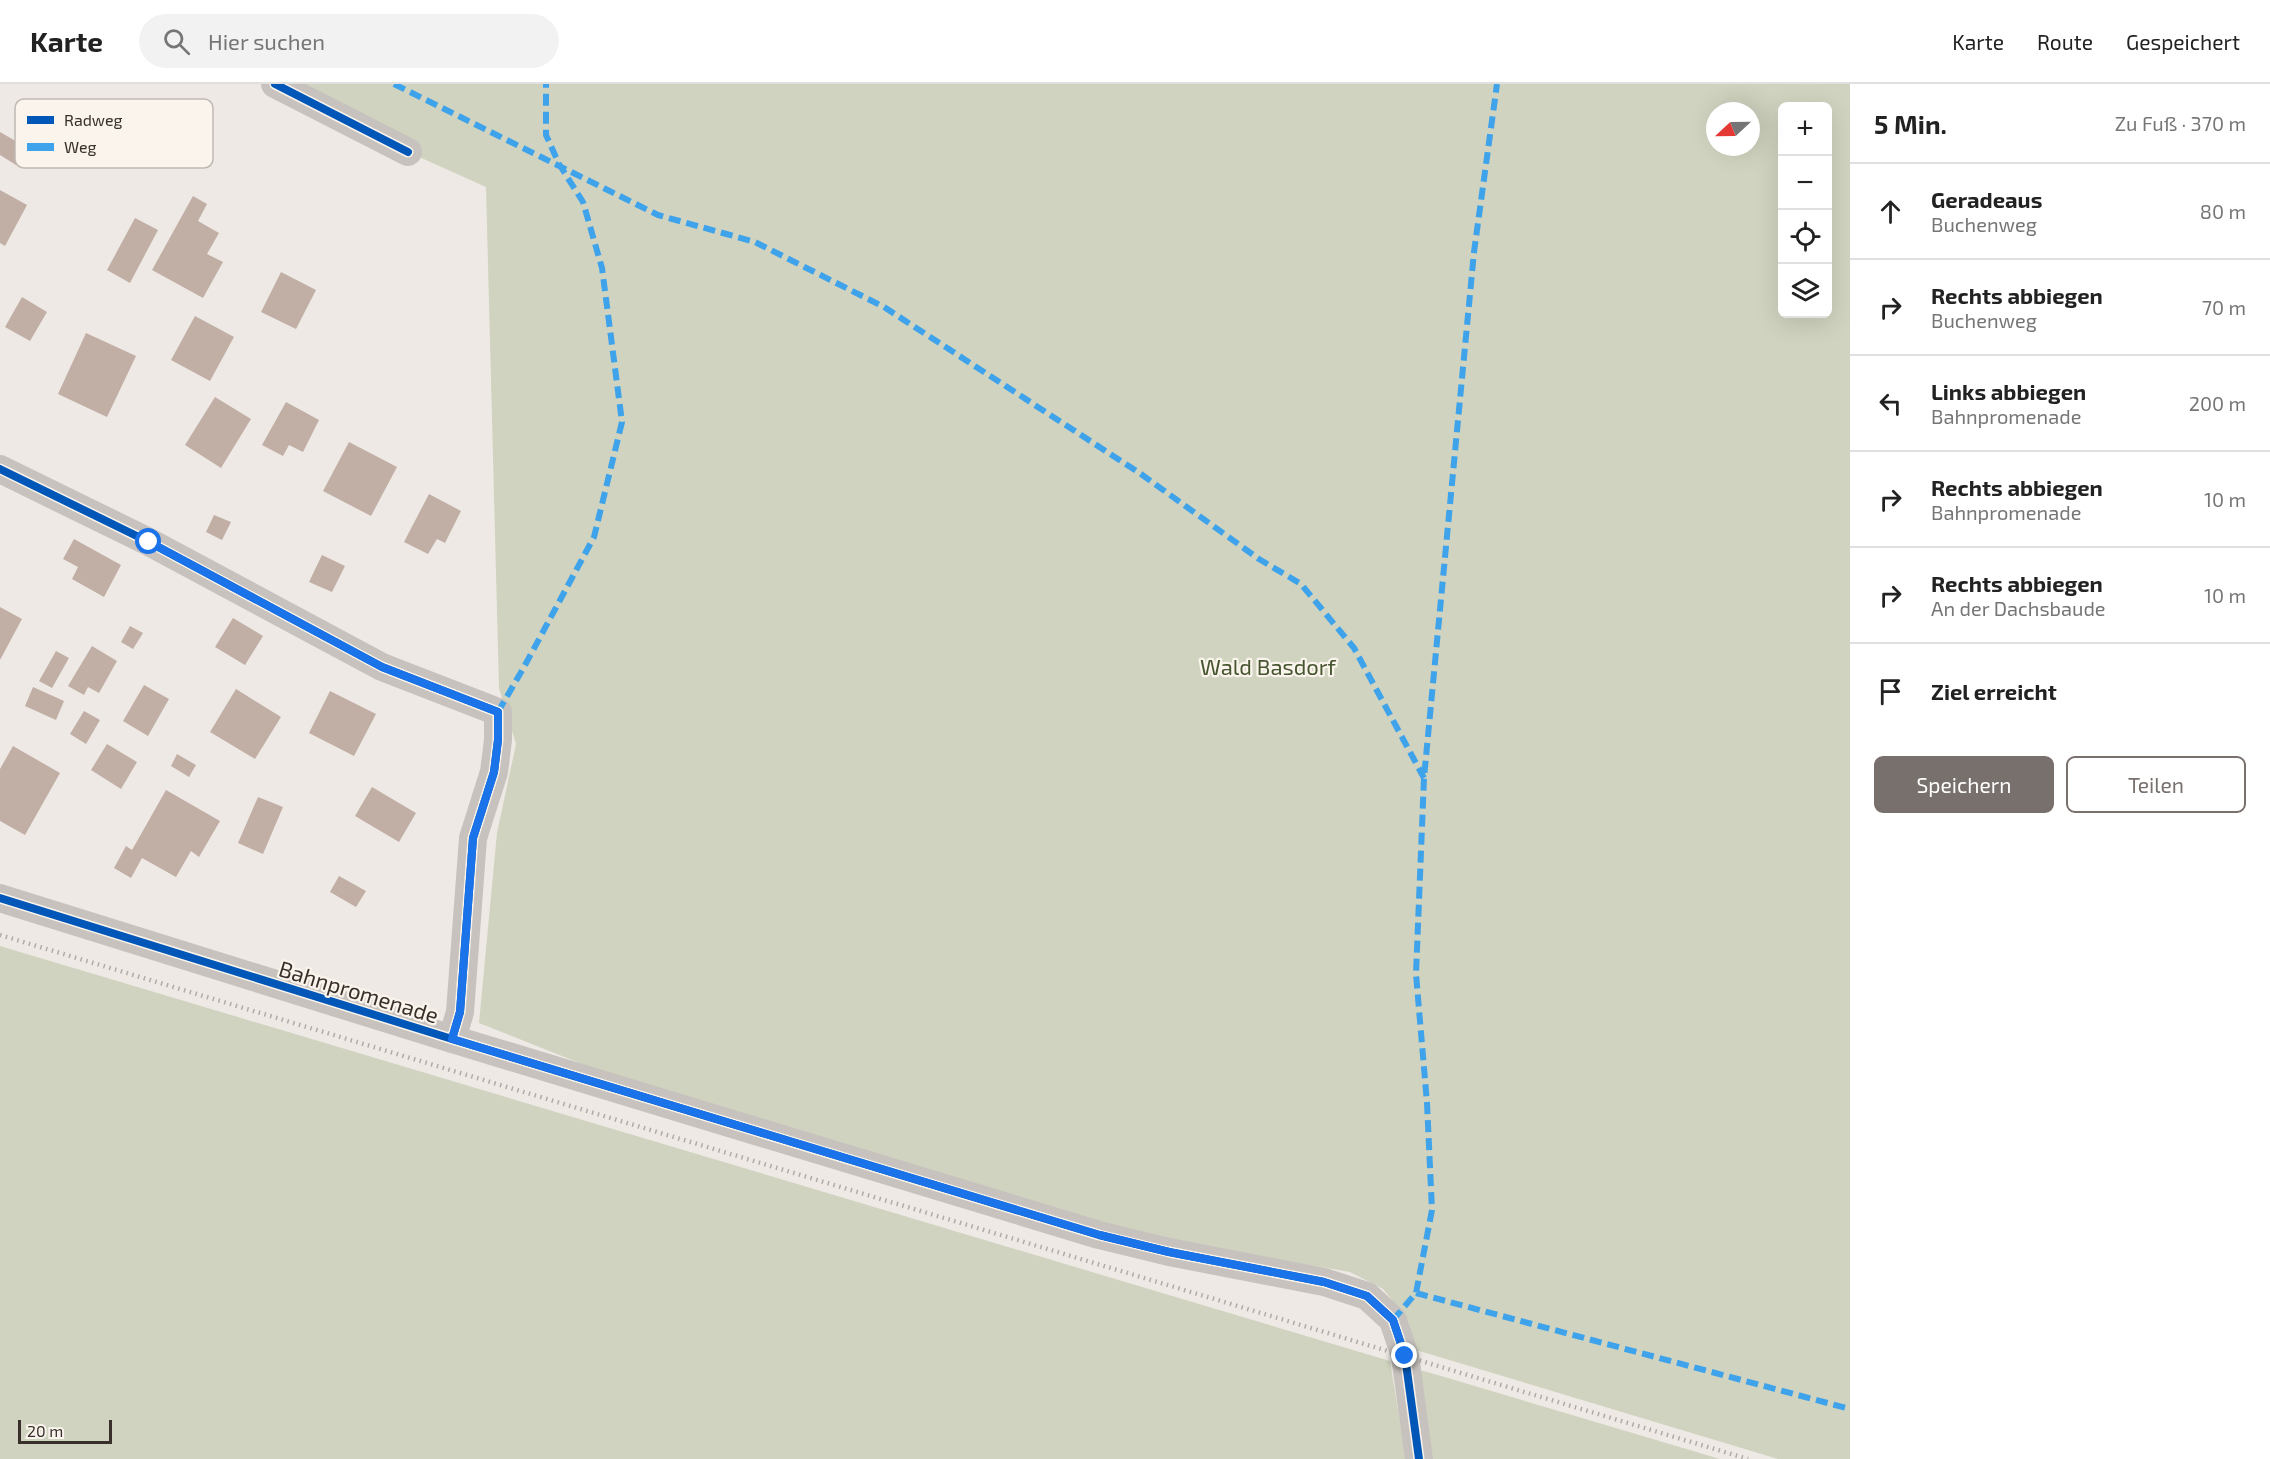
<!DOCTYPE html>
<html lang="de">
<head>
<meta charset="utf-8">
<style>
  :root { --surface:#fff; --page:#f2f2f2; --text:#222; --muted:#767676; --line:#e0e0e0; --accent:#78706c }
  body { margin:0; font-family:"Exo 2",sans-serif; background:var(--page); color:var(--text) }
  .controls { position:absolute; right:18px; top:18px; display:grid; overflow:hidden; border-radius:9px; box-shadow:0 6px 24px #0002 }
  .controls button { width:54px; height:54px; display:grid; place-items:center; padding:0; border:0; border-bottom:2px solid var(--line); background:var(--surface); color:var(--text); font:30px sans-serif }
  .compass { position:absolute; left:1706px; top:18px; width:54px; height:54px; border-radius:50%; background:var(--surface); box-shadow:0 6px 24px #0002; rotate:248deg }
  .scale { position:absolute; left:18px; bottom:15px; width:94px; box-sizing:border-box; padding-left:6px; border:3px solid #382f2b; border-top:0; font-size:16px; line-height:21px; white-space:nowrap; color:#382f2b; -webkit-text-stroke:4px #faf4ec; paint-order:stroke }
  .stop { position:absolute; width:18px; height:18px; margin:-14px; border:4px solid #1a73e8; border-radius:50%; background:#fff }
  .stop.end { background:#1a73e8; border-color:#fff; box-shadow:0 2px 6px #0008 }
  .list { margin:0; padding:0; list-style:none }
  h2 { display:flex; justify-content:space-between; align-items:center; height:78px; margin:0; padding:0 24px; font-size:26px }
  h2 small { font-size:20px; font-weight:400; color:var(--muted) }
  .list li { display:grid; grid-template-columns:39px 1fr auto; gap:18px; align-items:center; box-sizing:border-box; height:96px; padding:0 24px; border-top:2px solid var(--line) }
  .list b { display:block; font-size:22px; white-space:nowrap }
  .list p { margin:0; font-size:20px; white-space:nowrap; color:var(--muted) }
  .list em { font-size:20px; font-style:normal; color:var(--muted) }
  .actions { display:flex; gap:12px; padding:18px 24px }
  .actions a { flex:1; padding:14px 0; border:2px solid var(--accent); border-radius:9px; text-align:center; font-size:21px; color:var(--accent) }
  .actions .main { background:var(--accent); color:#fff }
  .icon { flex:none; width:33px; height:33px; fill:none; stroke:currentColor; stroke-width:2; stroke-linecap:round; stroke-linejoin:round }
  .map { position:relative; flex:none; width:1850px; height:1375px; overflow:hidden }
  header { display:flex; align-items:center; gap:36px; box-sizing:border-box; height:84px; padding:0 30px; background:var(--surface); border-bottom:2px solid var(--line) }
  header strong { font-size:28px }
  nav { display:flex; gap:33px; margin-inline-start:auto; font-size:21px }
  .search { width:420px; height:54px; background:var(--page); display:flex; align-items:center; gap:15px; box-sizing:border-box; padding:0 21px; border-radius:33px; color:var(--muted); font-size:22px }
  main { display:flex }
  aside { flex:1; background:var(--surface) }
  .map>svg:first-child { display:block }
  .green { fill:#cfd3bf; fill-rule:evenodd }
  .building { fill:#c1afa6 }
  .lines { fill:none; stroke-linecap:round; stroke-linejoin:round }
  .minor { stroke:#c7c2bd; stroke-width:28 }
  .rail { stroke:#afaba7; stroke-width:4.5; stroke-dasharray:1.5 4.5; stroke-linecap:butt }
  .quiet { stroke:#3fa3eb; stroke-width:6; stroke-dasharray:12 6; stroke-linecap:butt }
  .cycleway-casing { stroke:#faf4ec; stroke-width:11 }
  .cycleway { stroke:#0057b8; stroke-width:8 }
  .route { stroke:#1a73e8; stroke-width:8 }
  .labels { text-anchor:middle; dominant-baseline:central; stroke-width:4.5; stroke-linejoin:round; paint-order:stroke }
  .park-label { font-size:22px; fill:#465530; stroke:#faf4ec }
  .street-label { font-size:22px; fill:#382f2b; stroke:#faf4ec }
  .key { fill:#faf4ec; stroke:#c0b9b2; stroke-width:1.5 }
  .key-label { font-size:16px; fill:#382f2b }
</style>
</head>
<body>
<header>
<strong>Karte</strong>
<div class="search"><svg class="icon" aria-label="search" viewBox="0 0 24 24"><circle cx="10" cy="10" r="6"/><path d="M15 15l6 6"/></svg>Hier suchen</div>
<nav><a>Karte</a><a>Route</a><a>Gespeichert</a></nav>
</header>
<main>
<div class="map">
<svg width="1850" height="1375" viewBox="0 0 1850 1375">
  <rect width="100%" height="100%" fill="#eee9e4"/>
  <path class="green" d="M275,0H1850V1375H1778L1416,1266L1408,1236L1383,1205L1350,1188L1147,1153L647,1006L479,939L497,749L516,660L499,604L486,103L408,68ZM1782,22H1828V230H1782ZM1715,27H1751V63H1715Z
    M0,862L1390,1277L1406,1375H0Z
    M1420,1286L1448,1294L1720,1375H1433Z"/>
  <path class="building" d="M0,48L26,63L16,81L0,71Z
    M0,106L27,121L5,162L0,159Z
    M193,112L207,120L198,137L219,149L207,170L223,178L203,214L152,186Z
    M135,134L158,146L130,199L107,186Z
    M281,188L316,206L296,245L261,228Z
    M22,213L47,228L30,257L5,243Z
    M195,232L234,253L210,297L171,276Z
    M86,249L136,272L107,333L58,310Z
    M215,313L251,335L221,384L185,361Z
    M286,318L319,336L303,368L289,361L283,372L262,361Z
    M349,358L397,383L371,432L323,407Z
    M429,410L461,427L445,459L437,455L428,470L404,458Z
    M214,431L231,438L222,456L206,448Z
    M74,455L121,481L104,513L72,495L78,483L63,475Z
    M322,471L345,482L332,508L309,498Z
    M0,523L22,535L0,576Z
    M233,534L263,552L245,581L215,563Z
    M130,542L143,549L133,565L121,558Z
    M92,562L117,577L99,609L88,603L84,611L68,602Z
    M56,567L69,574L52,604L39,597Z
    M144,601L169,615L148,652L123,637Z
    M33,603L64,617L56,636L25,622Z
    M236,605L281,633L255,675L210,648Z
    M330,607L376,630L354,672L309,649Z
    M84,627L100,636L86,660L70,650Z
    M107,660L137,678L121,705L91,686Z
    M13,662L60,689L25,751L0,737V685Z
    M177,670L196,681L189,693L171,682Z
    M372,703L416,729L399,758L355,732Z
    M166,706L220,737L199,773L191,767L176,793L142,774L131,794L114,784L126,762L132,766Z
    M258,713L283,723L263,770L238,759Z
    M339,792L366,807L356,823L330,808Z"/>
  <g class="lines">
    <path class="minor" d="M275,0L408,68
      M0,385L149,458L382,583L498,628V656L494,688L473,754L460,928L452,955
      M0,814L452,955L1099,1151L1169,1168L1324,1198L1367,1212L1393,1236L1405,1272L1419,1375"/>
    <path class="rail" d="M0,851L1748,1375"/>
    <path class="quiet" d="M394,0L658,131L755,158L884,223L1141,390L1259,475L1301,500L1354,564L1424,694
      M498,628L524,583L594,453L622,338L602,184L583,118L559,80L546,51V0
      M1416,1209L1850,1325
      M1393,1236L1416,1209L1432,1126L1427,1019L1416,890L1424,694L1474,168L1497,0"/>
    <defs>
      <path id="cycleway" d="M275,0L408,68
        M0,385L149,458L382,583L498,628V656L494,688L473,754L460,928L452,955
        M0,814L452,955L1099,1151L1169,1168L1324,1198L1367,1212L1393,1236L1405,1272L1419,1375"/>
    </defs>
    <use href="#cycleway" class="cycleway-casing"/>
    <use href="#cycleway" class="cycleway"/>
  </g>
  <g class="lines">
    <path class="route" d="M149,458L382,583L498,628V656L494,688L473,754L460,928L452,955L1100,1151L1169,1168L1324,1198L1367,1212L1393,1236L1405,1272"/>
  </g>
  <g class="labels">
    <g class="park-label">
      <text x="1268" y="582">Wald Basdorf</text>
    </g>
    <g class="street-label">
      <text transform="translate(359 907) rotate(17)">Bahnpromenade</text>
    </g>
  </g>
  <rect x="15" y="15" width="198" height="69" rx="9" class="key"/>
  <rect x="27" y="32" width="27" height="8" fill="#0057b8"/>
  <rect x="27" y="59" width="27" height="8" fill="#3fa3eb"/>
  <g class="key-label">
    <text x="64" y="42">Radweg</text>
    <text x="64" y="69">Weg</text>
  </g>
</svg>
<div class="controls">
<button>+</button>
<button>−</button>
<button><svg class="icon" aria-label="locate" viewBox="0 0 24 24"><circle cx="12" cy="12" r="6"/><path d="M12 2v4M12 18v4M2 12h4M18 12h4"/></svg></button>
<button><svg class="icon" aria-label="layers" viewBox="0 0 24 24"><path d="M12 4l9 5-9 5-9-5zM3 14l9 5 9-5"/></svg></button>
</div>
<svg class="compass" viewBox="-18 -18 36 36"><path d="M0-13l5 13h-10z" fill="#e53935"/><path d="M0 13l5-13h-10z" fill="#767676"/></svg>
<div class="scale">20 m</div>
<div class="stop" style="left:149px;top:458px"></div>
<div class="stop end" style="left:1405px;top:1272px"></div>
</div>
<aside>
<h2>5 Min.<small>Zu Fuß · 370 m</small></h2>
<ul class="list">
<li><svg class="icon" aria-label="ahead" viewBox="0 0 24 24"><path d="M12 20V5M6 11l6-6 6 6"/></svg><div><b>Geradeaus</b><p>Buchenweg</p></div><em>80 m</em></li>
<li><svg class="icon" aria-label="right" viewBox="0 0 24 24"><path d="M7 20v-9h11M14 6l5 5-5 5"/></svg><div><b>Rechts abbiegen</b><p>Buchenweg</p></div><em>70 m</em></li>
<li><svg class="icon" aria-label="left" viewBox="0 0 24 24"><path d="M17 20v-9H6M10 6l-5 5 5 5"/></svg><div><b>Links abbiegen</b><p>Bahnpromenade</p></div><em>200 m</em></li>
<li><svg class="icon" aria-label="right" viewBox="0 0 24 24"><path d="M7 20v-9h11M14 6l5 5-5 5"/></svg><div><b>Rechts abbiegen</b><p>Bahnpromenade</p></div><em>10 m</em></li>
<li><svg class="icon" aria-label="right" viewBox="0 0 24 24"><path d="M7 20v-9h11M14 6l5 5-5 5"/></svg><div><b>Rechts abbiegen</b><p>An der Dachsbaude</p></div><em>10 m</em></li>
<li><svg class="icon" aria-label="arrive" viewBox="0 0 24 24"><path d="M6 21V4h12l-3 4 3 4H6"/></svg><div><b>Ziel erreicht</b></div></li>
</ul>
<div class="actions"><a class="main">Speichern</a><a>Teilen</a></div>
</aside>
</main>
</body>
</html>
